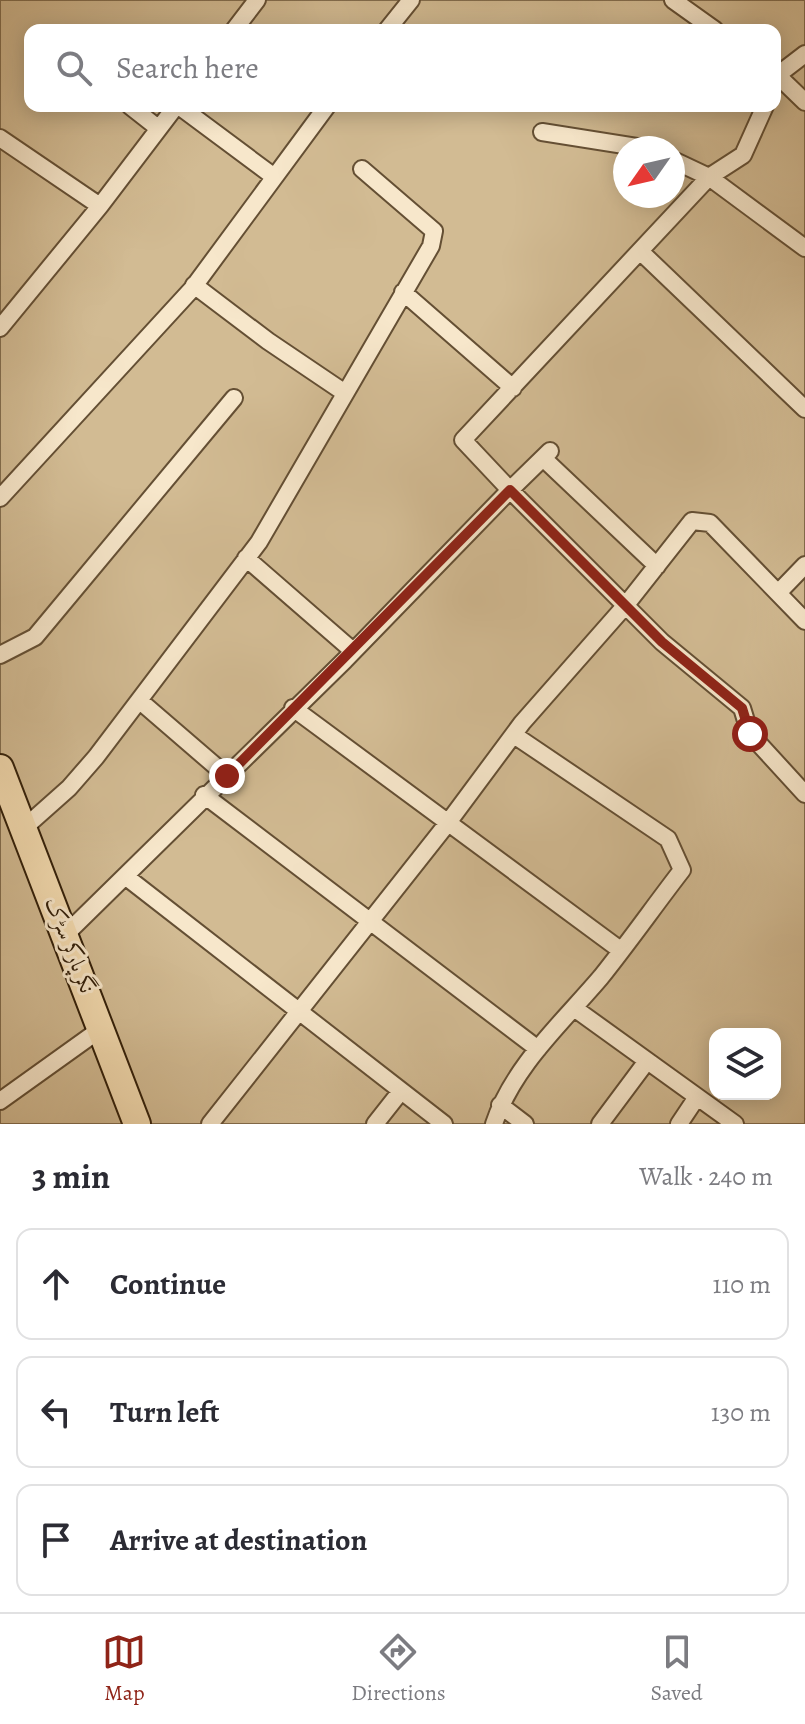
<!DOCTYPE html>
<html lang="en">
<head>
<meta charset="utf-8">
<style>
  :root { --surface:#fff; --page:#f2f2f3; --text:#2b2b33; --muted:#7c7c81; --line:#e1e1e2; --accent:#8f2418 }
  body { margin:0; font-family:Alegreya,Amiri,serif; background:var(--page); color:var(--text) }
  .controls { position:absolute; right:24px; bottom:24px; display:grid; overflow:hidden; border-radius:16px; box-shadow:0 4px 20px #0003 }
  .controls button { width:72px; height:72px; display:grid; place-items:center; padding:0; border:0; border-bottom:2px solid var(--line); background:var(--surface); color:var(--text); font:40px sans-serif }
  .compass { position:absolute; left:613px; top:136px; width:72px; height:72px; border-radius:50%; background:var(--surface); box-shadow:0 4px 20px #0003; rotate:236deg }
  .stop { position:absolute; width:24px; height:24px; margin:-18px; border:6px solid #8f2418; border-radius:50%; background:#fff }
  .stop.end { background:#8f2418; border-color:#fff; box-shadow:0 2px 8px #0008 }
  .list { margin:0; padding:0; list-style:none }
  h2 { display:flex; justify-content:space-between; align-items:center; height:104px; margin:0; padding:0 32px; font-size:34px }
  h2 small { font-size:26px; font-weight:400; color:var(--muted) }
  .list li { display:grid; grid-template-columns:52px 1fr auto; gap:24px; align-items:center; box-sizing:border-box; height:112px; margin:0 16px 16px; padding:0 16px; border:2px solid var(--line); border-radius:16px }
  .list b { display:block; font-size:30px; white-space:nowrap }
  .list em { font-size:26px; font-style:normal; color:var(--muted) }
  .icon { flex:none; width:44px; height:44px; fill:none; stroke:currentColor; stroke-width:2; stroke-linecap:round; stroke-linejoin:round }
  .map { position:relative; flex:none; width:805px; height:1124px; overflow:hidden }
  .search { position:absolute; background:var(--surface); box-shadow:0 4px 20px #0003; left:24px; right:24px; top:24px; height:88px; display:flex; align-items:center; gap:20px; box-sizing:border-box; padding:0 28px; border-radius:16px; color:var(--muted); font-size:30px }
  .sheet { height:488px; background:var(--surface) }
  nav { display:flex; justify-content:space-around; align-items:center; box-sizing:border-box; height:112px; border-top:2px solid var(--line); background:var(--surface); font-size:22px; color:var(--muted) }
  nav a { display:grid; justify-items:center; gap:4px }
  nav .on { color:var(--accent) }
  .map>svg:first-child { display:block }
  .green { fill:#d2bb93; stroke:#836e4f; stroke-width:2; fill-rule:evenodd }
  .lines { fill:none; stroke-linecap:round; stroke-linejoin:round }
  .minor-casing { stroke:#644f34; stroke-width:20 }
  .primary-casing { stroke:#34210b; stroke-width:30 }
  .minor { stroke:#f7e7cb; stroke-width:16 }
  .primary { stroke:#f2daaf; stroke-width:26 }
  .route { stroke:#8f2418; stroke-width:10 }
  .labels { text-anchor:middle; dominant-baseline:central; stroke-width:6; stroke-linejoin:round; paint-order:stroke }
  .street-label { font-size:22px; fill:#34210b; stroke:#f7e7cb }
</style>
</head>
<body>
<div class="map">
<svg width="805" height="1124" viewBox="0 0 805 1124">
  <rect width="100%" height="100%" fill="#f2daaf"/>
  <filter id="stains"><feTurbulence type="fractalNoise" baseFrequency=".0025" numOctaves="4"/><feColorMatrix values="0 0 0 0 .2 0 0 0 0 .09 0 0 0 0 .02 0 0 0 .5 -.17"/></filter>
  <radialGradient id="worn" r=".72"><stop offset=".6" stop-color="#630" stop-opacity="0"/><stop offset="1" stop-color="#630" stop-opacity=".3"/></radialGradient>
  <path class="green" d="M0,0H805V1124H0ZM30,30H775V106H30ZM625,148H673V196H625ZM715,1034H775V1094H715Z"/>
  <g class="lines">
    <defs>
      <path id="minor" d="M673,0L715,30
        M234,30L257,0
        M387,30L411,0
        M775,73L805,102
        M775,77L805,54
        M130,106L158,128
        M179,106L273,176
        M542,132L643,148
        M0,138L100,206L0,328
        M673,160L709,177L805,248
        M100,206L176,106
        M642,253L805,409
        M194,285L268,341L345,393
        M403,292L513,388
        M550,451L510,490L463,440L709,177L743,155L765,106
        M543,458L657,566
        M0,498L192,289L327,106
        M246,558L353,651
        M778,593L805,565
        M0,655L35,637L234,398
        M140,701L227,776
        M293,708L619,949
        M204,795L538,1049
        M24,828L69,788L96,757L259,542L431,246L434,231L362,169
        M125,876L444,1124
        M67,933L345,660L510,490L662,642L742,708L750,734L805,794
        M574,1008L735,1124
        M0,1101L102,1028
        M500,1105L525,1124
        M210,1124L447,824L522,723L625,606L692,521L710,523L805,621
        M375,1124L401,1091
        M494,1124C513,1066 563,1022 601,977C629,942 655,905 682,870L668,839L514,735
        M600,1124L647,1061
        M679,1124L697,1097"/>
      <path id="primary" d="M0,768L137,1124"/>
    </defs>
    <use href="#minor" class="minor-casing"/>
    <use href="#primary" class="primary-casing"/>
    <use href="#minor" class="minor"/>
    <use href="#primary" class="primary"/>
  </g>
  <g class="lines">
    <path class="route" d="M227,776L510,490L662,642L742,708L750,734"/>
  </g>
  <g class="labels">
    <g class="street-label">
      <text transform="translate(70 945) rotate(69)">نگر پارکر سڑک</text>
    </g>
  </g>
  <rect width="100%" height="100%" filter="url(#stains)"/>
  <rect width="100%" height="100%" fill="url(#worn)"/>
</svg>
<div class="controls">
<button><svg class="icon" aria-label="layers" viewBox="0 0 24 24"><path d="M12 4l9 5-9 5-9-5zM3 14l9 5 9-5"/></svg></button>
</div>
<svg class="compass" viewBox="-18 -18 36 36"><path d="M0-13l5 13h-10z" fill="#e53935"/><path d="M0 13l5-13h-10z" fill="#7c7c81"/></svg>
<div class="stop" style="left:750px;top:734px"></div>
<div class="stop end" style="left:227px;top:776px"></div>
<div class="search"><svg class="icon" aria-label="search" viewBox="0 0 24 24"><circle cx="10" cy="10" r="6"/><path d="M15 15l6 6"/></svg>Search here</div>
</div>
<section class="sheet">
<h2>3 min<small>Walk · 240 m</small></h2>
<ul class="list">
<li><svg class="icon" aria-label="ahead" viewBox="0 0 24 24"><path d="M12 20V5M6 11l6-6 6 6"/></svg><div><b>Continue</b></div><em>110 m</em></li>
<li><svg class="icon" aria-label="left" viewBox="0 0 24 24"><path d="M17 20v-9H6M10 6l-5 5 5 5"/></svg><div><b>Turn left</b></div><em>130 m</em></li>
<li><svg class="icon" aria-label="arrive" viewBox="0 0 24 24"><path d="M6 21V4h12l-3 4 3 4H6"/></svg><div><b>Arrive at destination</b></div></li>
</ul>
</section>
<nav>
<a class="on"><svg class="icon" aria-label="map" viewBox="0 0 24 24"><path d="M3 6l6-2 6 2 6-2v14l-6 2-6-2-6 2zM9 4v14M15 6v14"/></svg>Map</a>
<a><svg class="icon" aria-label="directions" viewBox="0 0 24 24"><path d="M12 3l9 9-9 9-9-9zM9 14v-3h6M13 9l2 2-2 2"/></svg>Directions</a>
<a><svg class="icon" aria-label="saved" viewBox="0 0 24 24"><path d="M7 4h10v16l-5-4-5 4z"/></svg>Saved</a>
</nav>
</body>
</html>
